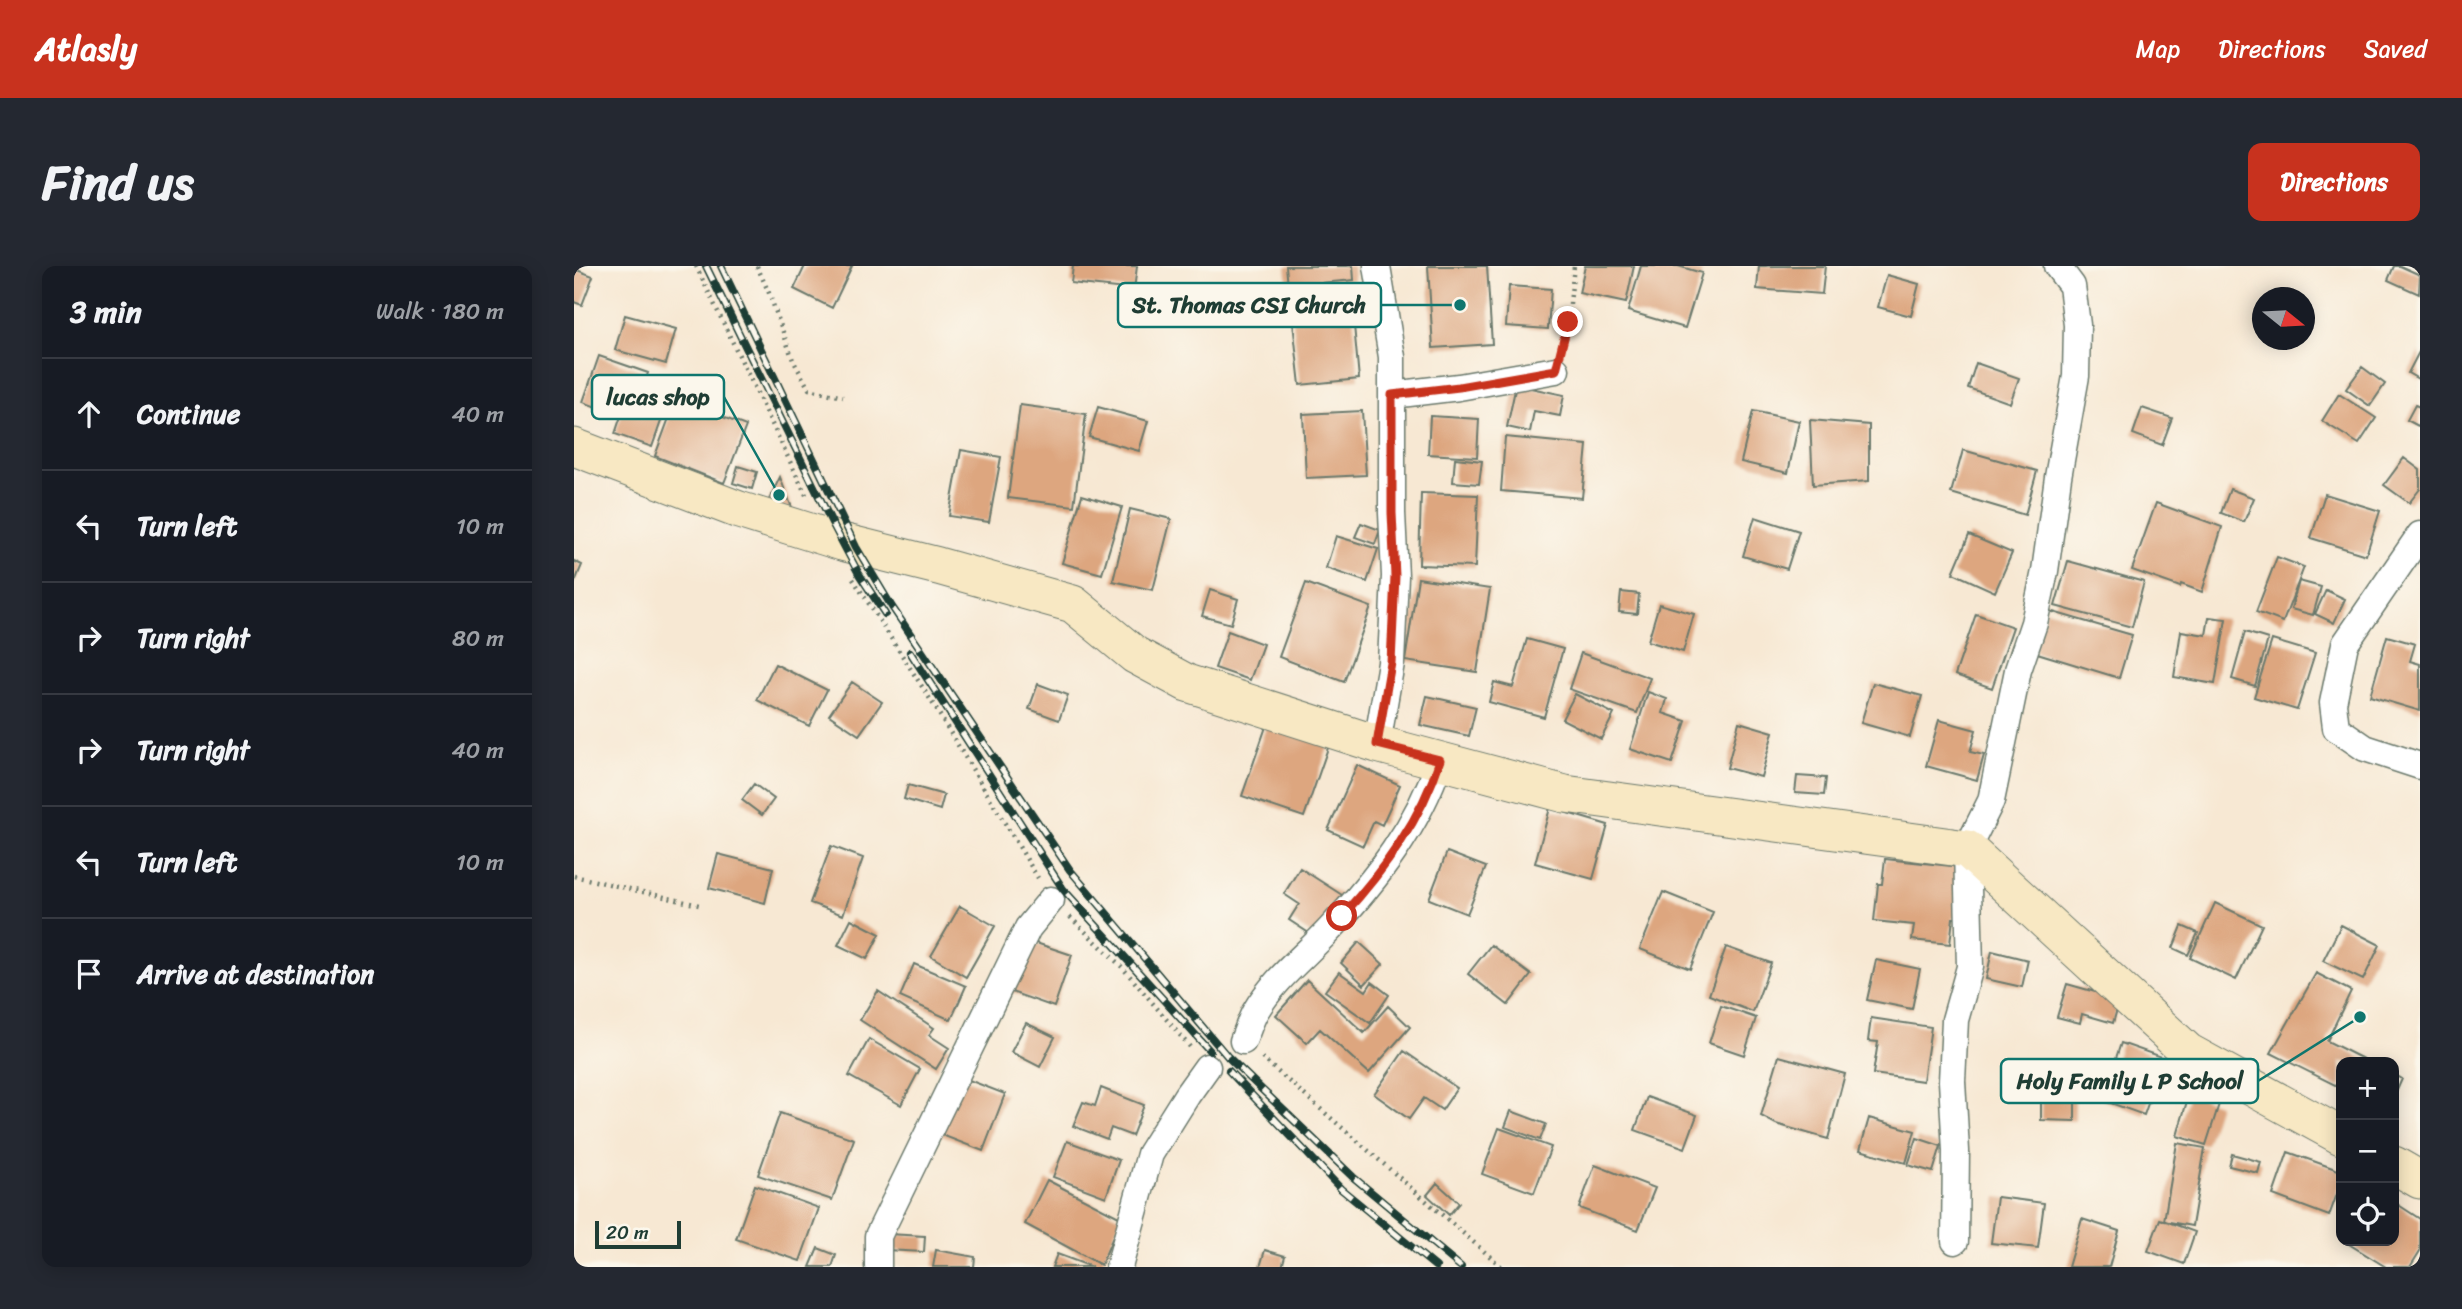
<!DOCTYPE html>
<html lang="en">
<head>
<meta charset="utf-8">
<style>
  :root { --surface:#171b24; --page:#242831; --text:#f1f3f6; --muted:#9ea1a6; --line:#363941; --accent:#c8321e }
  body { margin:0; font-family:Sriracha,sans-serif; background:var(--page); color:var(--text) }
  .controls { position:absolute; right:21px; bottom:21px; display:grid; overflow:hidden; border-radius:14px; box-shadow:0 4px 18px #0003 }
  .controls button { width:63px; height:63px; display:grid; place-items:center; padding:0; border:0; border-bottom:2px solid var(--line); background:var(--surface); color:var(--text); font:35px sans-serif }
  .compass { position:absolute; left:1678px; top:21px; width:63px; height:63px; border-radius:50%; background:var(--surface); box-shadow:0 4px 18px #0003; rotate:108deg }
  .scale { position:absolute; left:21px; bottom:18px; width:86px; box-sizing:border-box; padding-left:7px; border:4px solid #1f3d34; border-top:0; font-size:19px; line-height:24px; white-space:nowrap; color:#1f3d34; -webkit-text-stroke:5px #fbf7ec; paint-order:stroke }
  .stop { position:absolute; width:21px; height:21px; margin:-16px; border:5px solid #c8321e; border-radius:50%; background:#fff }
  .stop.end { background:#c8321e; border-color:#fff; box-shadow:0 2px 7px #0008 }
  .list { margin:0; padding:0; list-style:none }
  h2 { display:flex; justify-content:space-between; align-items:center; height:91px; margin:0; padding:0 28px; font-size:30px }
  h2 small { font-size:23px; font-weight:400; color:var(--muted) }
  .list li { display:grid; grid-template-columns:46px 1fr auto; gap:21px; align-items:center; box-sizing:border-box; height:112px; padding:0 28px; border-top:2px solid var(--line) }
  .list b { display:block; font-size:26px; white-space:nowrap }
  .list em { font-size:23px; font-style:normal; color:var(--muted) }
  .icon { flex:none; width:38px; height:38px; fill:none; stroke:currentColor; stroke-width:2; stroke-linecap:round; stroke-linejoin:round }
  .map { position:relative; flex:none; width:1846px; height:1001px; overflow:hidden; border-radius:14px }
  header { display:flex; align-items:center; gap:42px; box-sizing:border-box; height:98px; padding:0 35px; background:var(--accent); color:#fff }
  header strong { font-size:33px }
  nav { display:flex; gap:38px; margin-inline-start:auto; font-size:24px }
  .intro { display:flex; align-items:center; justify-content:space-between; box-sizing:border-box; height:168px; padding:0 42px }
  h1 { margin:0; font-size:49px }
  .button { padding:18px 32px; border-radius:14px; background:var(--accent); color:#fff; font-size:24px; font-weight:700 }
  main { display:flex; gap:42px; padding:0 42px }
  aside { flex:1; background:var(--surface); border-radius:14px; box-shadow:0 4px 18px #0003 }
  .map>svg:first-child { display:block }
  .building { fill:#dda67f }
  .lines { fill:none; stroke-linecap:round; stroke-linejoin:round }
  .street-casing { stroke:#6b796c; stroke-width:29 }
  .secondary-casing { stroke:#6b796c; stroke-width:39 }
  .path { stroke:#6b796c; stroke-width:4.5; stroke-dasharray:2 5; stroke-linecap:butt }
  .street { stroke:#fff; stroke-width:26 }
  .secondary { stroke:#f8e8c3; stroke-width:37 }
  .rail-casing { stroke:#1f3d34; stroke-width:8 }
  .rail { stroke:#fbf7ec; stroke-width:5; stroke-dasharray:16; stroke-linecap:butt }
  .route { stroke:#c8321e; stroke-width:9 }
  .leader { fill:none; stroke:#0f766e; stroke-width:2.5 }
  .callout-dot { fill:#0f766e; stroke:#fbf7ec; stroke-width:2.5 }
  .callout { fill:#fbf7ec; stroke:#0f766e; stroke-width:2.5 }
  .callout-label { font-size:23px; text-anchor:middle; font-weight:bold; fill:#1f3d34 }
</style>
</head>
<body>
<header>
<strong>Atlasly</strong>
<nav><a>Map</a><a>Directions</a><a>Saved</a></nav>
</header>
<div class="intro"><h1>Find us</h1><a class="button">Directions</a></div>
<main>
<aside>
<h2>3 min<small>Walk · 180 m</small></h2>
<ul class="list">
<li><svg class="icon" aria-label="ahead" viewBox="0 0 24 24"><path d="M12 20V5M6 11l6-6 6 6"/></svg><div><b>Continue</b></div><em>40 m</em></li>
<li><svg class="icon" aria-label="left" viewBox="0 0 24 24"><path d="M17 20v-9H6M10 6l-5 5 5 5"/></svg><div><b>Turn left</b></div><em>10 m</em></li>
<li><svg class="icon" aria-label="right" viewBox="0 0 24 24"><path d="M7 20v-9h11M14 6l5 5-5 5"/></svg><div><b>Turn right</b></div><em>80 m</em></li>
<li><svg class="icon" aria-label="right" viewBox="0 0 24 24"><path d="M7 20v-9h11M14 6l5 5-5 5"/></svg><div><b>Turn right</b></div><em>40 m</em></li>
<li><svg class="icon" aria-label="left" viewBox="0 0 24 24"><path d="M17 20v-9H6M10 6l-5 5 5 5"/></svg><div><b>Turn left</b></div><em>10 m</em></li>
<li><svg class="icon" aria-label="arrive" viewBox="0 0 24 24"><path d="M6 21V4h12l-3 4 3 4H6"/></svg><div><b>Arrive at destination</b></div></li>
</ul>
</aside>
<div class="map">
<svg width="1846" height="1001" viewBox="0 0 1846 1001">
  <rect width="100%" height="100%" fill="#fbf7ec"/>
  <filter id="ink" filterUnits="userSpaceOnUse"><feTurbulence type="fractalNoise" baseFrequency=".0143" numOctaves="2"/><feDisplacementMap in="SourceGraphic" scale="14" xChannelSelector="R" yChannelSelector="G"/><feConvolveMatrix kernelMatrix="1 2 1 2 8 2 1 2 1" color-interpolation-filters="sRGB"/></filter>
  <filter id="wash" filterUnits="userSpaceOnUse"><feTurbulence type="fractalNoise" baseFrequency=".00686" numOctaves="4" result="noise"/><feDisplacementMap in="SourceGraphic" scale="28" xChannelSelector="R" yChannelSelector="G"/><feGaussianBlur stdDeviation="1.57" result="paint"/><feColorMatrix in="noise" values="0 0 0 0 0 0 0 0 0 0 0 0 0 0 0 0 0 1.4 0 .05"/><feComposite in="paint" operator="in"/></filter>
  <g filter="url(#wash)">
    <rect width="100%" height="100%" fill="#f7e8d3"/>
    <g id="blocks">
      <path class="building" d="M231,0H278L258,42L220,23Z
        M499,0H563L560,24L497,17Z
        M712,0H779L780,14L714,20Z
        M854,0H913L918,78L859,82Z
        M1011,0H1060L1052,37L1005,27Z
        M1067,0H1104L1128,7L1111,62L1054,45Z
        M1185,0H1251L1248,28L1183,23Z
        M1820,0H1826L1846,9L1845,28L1814,14Z
        M0,3L19,10L8,39L0,36Z
        M1313,9L1345,18L1337,50L1304,41Z
        M935,20L977,23L974,63L932,60Z
        M764,34L765,39L778,38L785,113L726,119L717,39Z
        M51,49L102,63L92,98L41,84Z
        M1846,84V114L1834,107Z
        M25,90L74,107L67,129L93,138L78,181L41,168L47,150L9,136Z
        M1402,97L1445,112L1436,137L1394,122Z
        M1788,101L1811,118L1796,140L1772,123Z
        M942,119L990,129L986,150L960,145L956,166L933,161Z
        M1765,128L1802,152L1785,178L1748,155Z
        M102,133L172,160L150,217L81,190Z
        M446,139L512,148L500,240L434,232Z
        M1841,139L1846,141V161L1833,154Z
        M524,141L574,155L565,185L515,171Z
        M1568,142L1598,152L1588,179L1559,168Z
        M788,145L792,209L732,212L729,148Z
        M1179,145L1225,155L1214,207L1167,196Z
        M856,150L905,153L903,191L854,188Z
        M1236,154L1295,159V215L1239,219Z
        M931,171L1013,179L1008,232L927,225Z
        M387,184L427,191L415,256L375,250Z
        M1389,184L1463,205L1451,249L1377,227Z
        M881,192L908,195L905,218L879,216Z
        M1830,192L1846,204V223L1835,237L1810,219Z
        M164,200L183,206L178,223L159,217Z
        M206,211L210,222L219,244L194,236Z
        M1656,223L1680,232L1670,256L1647,247Z
        M847,227L904,229L901,301L845,299Z
        M1751,228L1806,245L1792,289L1737,272Z
        M508,229L548,241L528,308L488,297Z
        M1582,237L1648,261L1628,326L1607,318L1606,321L1558,304Z
        M556,243L597,253L579,324L539,315Z
        M1181,251L1225,265L1213,303L1169,290Z
        M787,257L806,264L801,278L781,271Z
        M1395,269L1438,287L1421,326L1379,307Z
        M762,270L804,283L793,316L752,302Z
        M1703,291L1730,301L1709,356L1682,346Z
        M0,295L8,299L0,318Z
        M1494,295L1570,316L1558,361L1481,340Z
        M844,312L916,323L903,406L831,395Z
        M1725,315L1747,321L1739,349L1717,343Z
        M732,317L797,341L770,416L705,391Z
        M636,324L664,333L657,358L628,350Z
        M1752,324L1771,333L1760,357L1741,348Z
        M1047,326L1065,328L1063,348L1045,346Z
        M1085,338L1120,348L1109,386L1074,375Z
        M1472,344L1558,369L1545,412L1460,386Z
        M1402,348L1439,361L1418,422L1381,409Z
        M1635,351L1652,353L1641,418L1600,411L1607,365L1632,369Z
        M654,365L689,378L676,414L641,402Z
        M1671,366L1694,373L1681,420L1658,413Z
        M1813,370L1841,378L1836,395L1846,398V445L1796,430Z
        M953,373L989,383L970,451L915,436L920,416L939,421Z
        M1698,374L1741,387L1723,444L1680,431Z
        M1007,387L1076,412L1063,447L995,423Z
        M201,398L253,424L235,460L183,434Z
        M278,416L308,436L285,469L255,449Z
        M1299,417L1348,430L1336,471L1287,457Z
        M464,418L494,429L485,454L455,443Z
        M1074,426L1093,433L1089,447L1112,455L1098,497L1056,483Z
        M1001,428L1040,448L1027,473L988,453Z
        M853,430L902,441L895,470L846,459Z
        M1365,454L1402,464L1396,486L1410,489L1403,514L1352,500Z
        M694,455L756,476L730,551L668,530Z
        M1165,456L1199,466L1187,511L1153,502Z
        M783,499L826,519L808,559L800,555L789,580L754,564Z
        M1223,510L1252,512L1250,529L1221,527Z
        M180,518L200,533L188,549L168,534Z
        M334,519L370,529L366,544L330,533Z
        M976,542L1034,559L1019,613L961,597Z
        M257,580L289,592L269,649L236,637Z
        M873,586L912,601L893,648L855,633Z
        M144,588L199,602L191,637L135,622Z
        M1311,593L1387,601L1382,652H1379L1376,678L1338,674L1340,659L1300,655L1304,618H1308Z
        M726,602L768,629L741,671L715,654L725,638L710,628Z
        M1089,626L1139,646L1116,703L1066,683Z
        M1641,637L1688,659L1662,714L1616,692Z
        M386,640L421,660L392,711L357,690Z
        M277,653L306,668L293,693L264,679Z
        M1767,659L1806,679L1789,714L1749,695Z
        M1608,660L1624,667L1614,689L1599,682Z
        M450,673L498,689L480,741L432,724Z
        M785,676L809,698L790,719L767,697Z
        M917,679L957,709L934,739L894,708Z
        M1152,681L1197,697L1179,746L1135,729Z
        M1418,685L1454,694L1448,721L1412,713Z
        M1302,694L1346,703L1338,743L1293,734Z
        M340,698L392,720L377,754L326,731Z
        M765,706L792,725L798,716L815,729L796,757L751,725Z
        M1742,707L1777,725L1753,775L1795,796H1767V822L1697,787Z
        M733,714L790,767L814,740L836,761L795,807L746,763L733,777L702,749Z
        M1493,718L1546,733L1539,757L1508,748L1506,757L1483,751Z
        M304,725L360,762L355,769L375,782L362,803L286,754Z
        M1147,740L1182,752L1170,789L1135,777Z
        M1297,752L1357,761L1349,815L1299,808L1304,776L1294,775Z
        M452,757L481,771L466,801L437,786Z
        M295,773L346,803L327,839L275,810Z
        M1547,777L1590,792L1570,849L1528,834Z
        M830,785L883,822L868,844L850,832L835,853L800,828Z
        M1205,790L1271,808L1254,873L1202,858L1187,850Z
        M1820,808L1828,813L1820,831Z
        M382,809L431,828L409,885L360,866Z
        M527,822L570,839L558,870L537,862L533,873L499,860L509,836L521,840Z
        M1615,828L1645,838L1632,879L1603,870Z
        M1467,829L1501,830V855L1467,854Z
        M1073,831L1123,849L1111,882L1061,864Z
        M937,845L972,858L966,874L931,861Z
        M206,847L280,873L258,934L184,909Z
        M1295,852L1341,865L1332,897L1286,884Z
        M925,862L977,881L960,927L908,908Z
        M1343,872L1367,880L1359,906L1334,899Z
        M493,875L545,894L532,931L479,911Z
        M1603,877L1631,882L1618,960L1590,955Z
        M1714,886L1767,905V917L1755,950L1699,929Z
        M1658,888L1687,896L1684,907L1655,900Z
        M1021,899L1081,922L1064,964L1005,942Z
        M473,914L547,952L527,999L451,958Z
        M863,917L885,937L875,949L853,929Z
        M181,919L245,942L226,995L162,973Z
        M1423,931L1470,937L1464,982L1417,977Z
        M1820,936L1846,953V985L1836,1001H1812L1770,975H1820Z
        M1508,953L1545,965L1535,1001H1494Z
        M1586,953L1621,966L1610,998L1574,985Z
        M313,968L351,970L350,986L312,984Z
        M244,982L262,989L258,1001H236Z
        M362,984L401,991L400,1001H359Z
        M691,984L711,990L708,1001H686Z
        M483,988L518,1001H478Z"/>
    </g>
  </g>
  <g filter="url(#ink)">
    <use href="#blocks" fill-opacity="0" stroke="#6b796c" stroke-width="2"/>
    <g class="lines">
      <defs>
        <path id="street" d="M803,0L818,91V247L821,310L817,397L803,478
          M818,129L885,121L982,104
          M1846,269L1771,378L1759,437L1762,462L1791,482L1846,500
          M669,775C673,766 676,755 681,746C700,713 731,690 756,663C803,613 844,560 866,494
          M1381,975L1382,885L1378,815L1381,754L1396,701L1393,583L1417,535L1444,404L1460,357L1471,305L1484,211L1502,110L1503,59L1498,20L1483,0
          M304,1001V970L454,662L477,634
          M545,1001L576,888L613,829L633,801"/>
        <path id="secondary" d="M0,181L165,244L268,276L364,300L499,338L561,389L613,417L803,478L991,528L1393,583L1614,786L1767,870
          M1820,899L1846,914"/>
      </defs>
      <use href="#street" class="street-casing"/>
      <use href="#secondary" class="secondary-casing"/>
      <path class="path" d="M122,0L234,233
        M183,0L195,27L219,94L235,123L269,131
        M988,79L994,56L1000,0
        M279,313L356,433L464,612
        M0,610L129,640
        M496,651L548,701L616,781
        M688,792L928,1001"/>
      <use href="#street" class="street"/>
      <use href="#secondary" class="secondary"/>
      <defs>
        <path id="rail" d="M132,0L258,257L285,308L311,348
          M147,0L282,281L318,341L496,604L654,791L779,911L887,1001
          M336,386L489,623L636,785
          M655,805L767,923L862,1001"/>
      </defs>
      <use href="#rail" class="rail-casing"/>
      <use href="#rail" class="rail"/>
    </g>
  </g>
  <g class="lines" filter="url(#ink)">
    <path class="route" d="M768,650C810,604 847,554 866,494L803,478L817,397L821,310L818,247V129L885,121L982,104L994,56"/>
  </g>
  <path class="leader" d="M886 39L807 39M205 229L150 131M1786 751L1684 815"/>
  <g class="callout-dot">
    <circle cx="886" cy="39" r="7"/>
    <circle cx="205" cy="229" r="7"/>
    <circle cx="1786" cy="751" r="7"/>
  </g>
  <g class="callout">
    <rect x="544" y="17" width="263" height="44" rx="7"/>
    <rect x="18" y="109" width="132" height="44" rx="7"/>
    <rect x="1427" y="793" width="257" height="44" rx="7"/>
  </g>
  <g class="callout-label">
    <text x="675" y="47">St. Thomas CSI Church</text>
    <text x="84" y="139">lucas shop</text>
    <text x="1556" y="823">Holy Family L P School</text>
  </g>
</svg>
<div class="controls">
<button>+</button>
<button>−</button>
<button><svg class="icon" aria-label="locate" viewBox="0 0 24 24"><circle cx="12" cy="12" r="6"/><path d="M12 2v4M12 18v4M2 12h4M18 12h4"/></svg></button>
</div>
<svg class="compass" viewBox="-18 -18 36 36"><path d="M0-13l5 13h-10z" fill="#e53935"/><path d="M0 13l5-13h-10z" fill="#9ea1a6"/></svg>
<div class="scale">20 m</div>
<div class="stop" style="left:768px;top:650px"></div>
<div class="stop end" style="left:994px;top:56px"></div>
</div>
</main>
</body>
</html>
